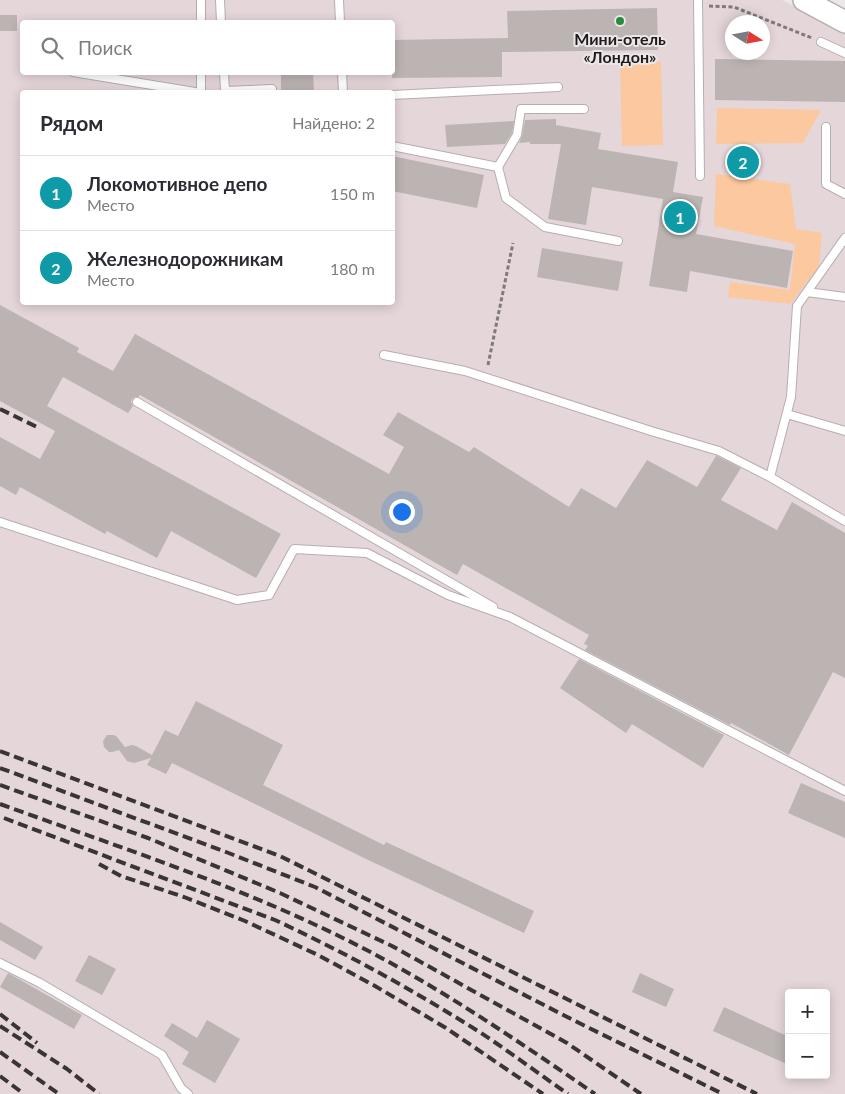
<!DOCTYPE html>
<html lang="ru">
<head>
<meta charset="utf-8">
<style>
  :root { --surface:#fff; --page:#f7f7f7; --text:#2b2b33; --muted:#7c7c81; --line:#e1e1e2; --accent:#278c41 }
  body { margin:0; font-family:Lato,sans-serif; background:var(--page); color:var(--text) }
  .controls { position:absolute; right:15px; bottom:15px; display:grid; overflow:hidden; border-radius:5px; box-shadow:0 2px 12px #0003 }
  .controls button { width:45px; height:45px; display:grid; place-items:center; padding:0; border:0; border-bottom:1px solid var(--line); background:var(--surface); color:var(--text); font:25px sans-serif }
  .compass { position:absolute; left:725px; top:15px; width:45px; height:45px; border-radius:50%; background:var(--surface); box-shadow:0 2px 12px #0003; rotate:101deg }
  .you { position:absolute; left:401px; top:511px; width:18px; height:18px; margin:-12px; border:4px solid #fff; border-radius:50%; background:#1a73e8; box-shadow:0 0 0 8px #1a73e833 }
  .badge { display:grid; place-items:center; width:32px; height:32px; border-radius:50%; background:var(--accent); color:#fff; font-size:16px; font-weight:700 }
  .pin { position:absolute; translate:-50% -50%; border:2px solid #fff; box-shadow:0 1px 5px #0006 }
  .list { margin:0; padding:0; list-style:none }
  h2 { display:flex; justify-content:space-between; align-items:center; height:65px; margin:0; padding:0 20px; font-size:21px }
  h2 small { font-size:16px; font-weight:400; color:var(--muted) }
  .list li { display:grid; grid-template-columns:32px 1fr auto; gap:15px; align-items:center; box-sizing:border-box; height:75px; padding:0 20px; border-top:1px solid var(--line) }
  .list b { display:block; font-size:19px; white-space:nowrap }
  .list p { margin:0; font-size:16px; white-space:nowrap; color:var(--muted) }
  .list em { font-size:16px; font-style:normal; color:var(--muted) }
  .icon { flex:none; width:28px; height:28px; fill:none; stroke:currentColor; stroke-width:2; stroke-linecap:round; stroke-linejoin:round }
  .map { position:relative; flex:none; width:845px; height:1094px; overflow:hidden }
  .search { position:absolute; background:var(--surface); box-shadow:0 2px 12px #0003; left:20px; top:20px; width:375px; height:55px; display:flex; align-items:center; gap:12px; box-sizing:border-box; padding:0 18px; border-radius:5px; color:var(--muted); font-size:19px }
  .panel { position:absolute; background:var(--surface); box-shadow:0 2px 12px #0003; left:20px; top:90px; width:375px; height:215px; border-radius:5px }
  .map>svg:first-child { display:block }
  .built { fill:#e5d6d9; fill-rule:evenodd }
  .green { fill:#fbc8a0 }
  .building { fill:#bbb4b3 }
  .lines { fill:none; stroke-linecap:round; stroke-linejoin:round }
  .service-casing { stroke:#b5aeaf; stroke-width:10 }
  .secondary-casing { stroke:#b5aeaf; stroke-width:24 }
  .path { stroke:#7f7a7c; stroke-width:3; stroke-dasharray:4 2.5; stroke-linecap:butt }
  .service { stroke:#fff; stroke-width:8 }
  .secondary { stroke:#fff; stroke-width:21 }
  .rail { stroke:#393536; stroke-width:4; stroke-dasharray:10 5; stroke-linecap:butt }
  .poi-dot { fill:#278c41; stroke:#ede6e8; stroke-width:2 }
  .labels { text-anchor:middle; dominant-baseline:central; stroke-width:4; stroke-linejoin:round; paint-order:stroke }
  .poi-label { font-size:16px; font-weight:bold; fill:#1e1b1c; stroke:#ede6e8 }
</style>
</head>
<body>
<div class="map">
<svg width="845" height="1094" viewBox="0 0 845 1094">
  <rect width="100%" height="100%" fill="#ede6e8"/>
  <path class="built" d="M0,0H782L845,34V1094H0ZM22,22H392V72H22ZM732,22H762V52H732ZM22,92H392V302H22ZM789,993H826V1075H789Z"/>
  <path class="green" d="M661,62L663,145L622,146L620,63Z
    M717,108L821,110L803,143L716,144Z
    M716,174L790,184L796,229L822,233L819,267L790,304L728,297L730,282L790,290L795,244L714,226Z"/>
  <path class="building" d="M657,8L658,50L502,52V77L392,78V40L508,38L507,11Z
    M0,15H17V31H0Z
    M715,59L845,61V102L715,100Z
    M281,72H313L314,92H281Z
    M556,119V125L601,133L598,149L678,162L673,192L703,197L696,234L793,251L787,288L690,271L687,292L649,286L663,199L592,187L586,225L548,219L561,144H530V142L519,143L522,136L525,120Z
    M514,121L512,133L505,144L447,147L445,125Z
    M392,156L484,175L477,208L392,191Z
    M542,248L623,262L618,291L537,277Z
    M0,305L79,348L77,352L113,371L135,334L389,474L404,447L383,435L398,412L469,452L474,447L569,507L581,488L616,508L647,460L697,487L716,456H717L741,468L721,500L777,530L792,502L845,533V678L833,672L789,755L731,723L730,725L585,650L588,646L584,644L589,635L463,564L457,575L140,395L138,397H135L132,399L131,402L133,406L128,413L63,377L47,406L281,534L256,578L171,531L157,558L107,531L105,534L20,487L16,495L0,486V437L40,459L55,431L0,401Z
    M579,659L724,735L703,768L632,724L626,733L560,688Z
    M196,701L283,745L263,785L384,845L386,842L534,911L524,933L364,858L172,763L166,774L147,765L151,758L134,763L130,762L127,761L119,750L112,752H109L104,747L103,741L107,735H114L117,737L125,747L132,745L136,746L152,755L165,730L178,736Z
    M801,783L845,802V838L788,813Z
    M0,922L43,947L35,960L0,940Z
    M89,955L116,969L102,995L75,981Z
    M8,973L82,1015L74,1029L0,987Z
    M640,973L674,989L666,1007L632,992Z
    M724,1007L789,1037V1065L713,1031Z
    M207,1020L240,1039L215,1083L182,1064L189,1052L164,1036L172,1023L197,1038Z"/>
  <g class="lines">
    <defs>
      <path id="service" d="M220,0L221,22
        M339,0L340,22
        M698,0L700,176
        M201,22V0
        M821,42L845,53
        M73,72L195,92
        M224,72L225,91L272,89
        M342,72L343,92
        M201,92V72
        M392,95L558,87
        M826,127V184L845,194
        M392,146L498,167L506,198L545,227L618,241
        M498,167L517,135L521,109H584
        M807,292L845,297
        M384,355L465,371L651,431L719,451L770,477L845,521
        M137,402L493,607
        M787,414L845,431
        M770,477L791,397L797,306L845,238
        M0,522L237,600L269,595L294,549L367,553L448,595L510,617L845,791
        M0,963L40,983L162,1055L181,1088L188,1094"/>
      <path id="secondary" d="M804,0L845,22"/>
    </defs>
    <use href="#service" class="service-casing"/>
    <use href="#secondary" class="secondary-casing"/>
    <path class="path" d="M709,6L734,7L812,38
      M488,365L513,243"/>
    <use href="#service" class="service"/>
    <use href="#secondary" class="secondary"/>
    <path class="rail" d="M0,409L39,428
      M0,751L280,856L757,1094
      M0,768L226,852L315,887L573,1020L723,1094
      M0,785L148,838L280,893L392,946L567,1043L641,1094
      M0,804C116,846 234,884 345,939C432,982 515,1039 595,1094
      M4,818L275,920C346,953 415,991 481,1033C510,1052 539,1074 568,1094
      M99,864L121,876L184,897L245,921L318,955L375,986L446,1028L543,1094
      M0,1014L37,1043
      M0,1026L67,1069L99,1094
      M0,1052L59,1094
      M0,1076L24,1094"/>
  </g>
  <circle class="poi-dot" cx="620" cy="21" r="5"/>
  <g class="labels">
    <g class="poi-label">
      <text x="620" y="38">Мини-отель<tspan x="620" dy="18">«Лондон»</tspan></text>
    </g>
  </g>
</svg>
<div class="controls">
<button>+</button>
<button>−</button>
</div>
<svg class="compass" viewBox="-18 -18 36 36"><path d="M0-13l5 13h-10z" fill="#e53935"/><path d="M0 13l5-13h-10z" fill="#7c7c81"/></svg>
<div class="you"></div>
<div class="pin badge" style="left:680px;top:217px;background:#0f9aa8">1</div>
<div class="pin badge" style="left:743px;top:162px;background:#0f9aa8">2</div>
<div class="search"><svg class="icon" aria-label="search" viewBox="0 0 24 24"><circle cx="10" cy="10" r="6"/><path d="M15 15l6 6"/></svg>Поиск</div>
<section class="panel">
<h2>Рядом<small>Найдено: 2</small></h2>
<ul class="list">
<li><span class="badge" style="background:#0f9aa8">1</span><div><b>Локомотивное депо</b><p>Место</p></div><em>150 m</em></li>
<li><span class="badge" style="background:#0f9aa8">2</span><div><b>Железнодорожникам</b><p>Место</p></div><em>180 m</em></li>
</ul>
</section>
</div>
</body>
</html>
